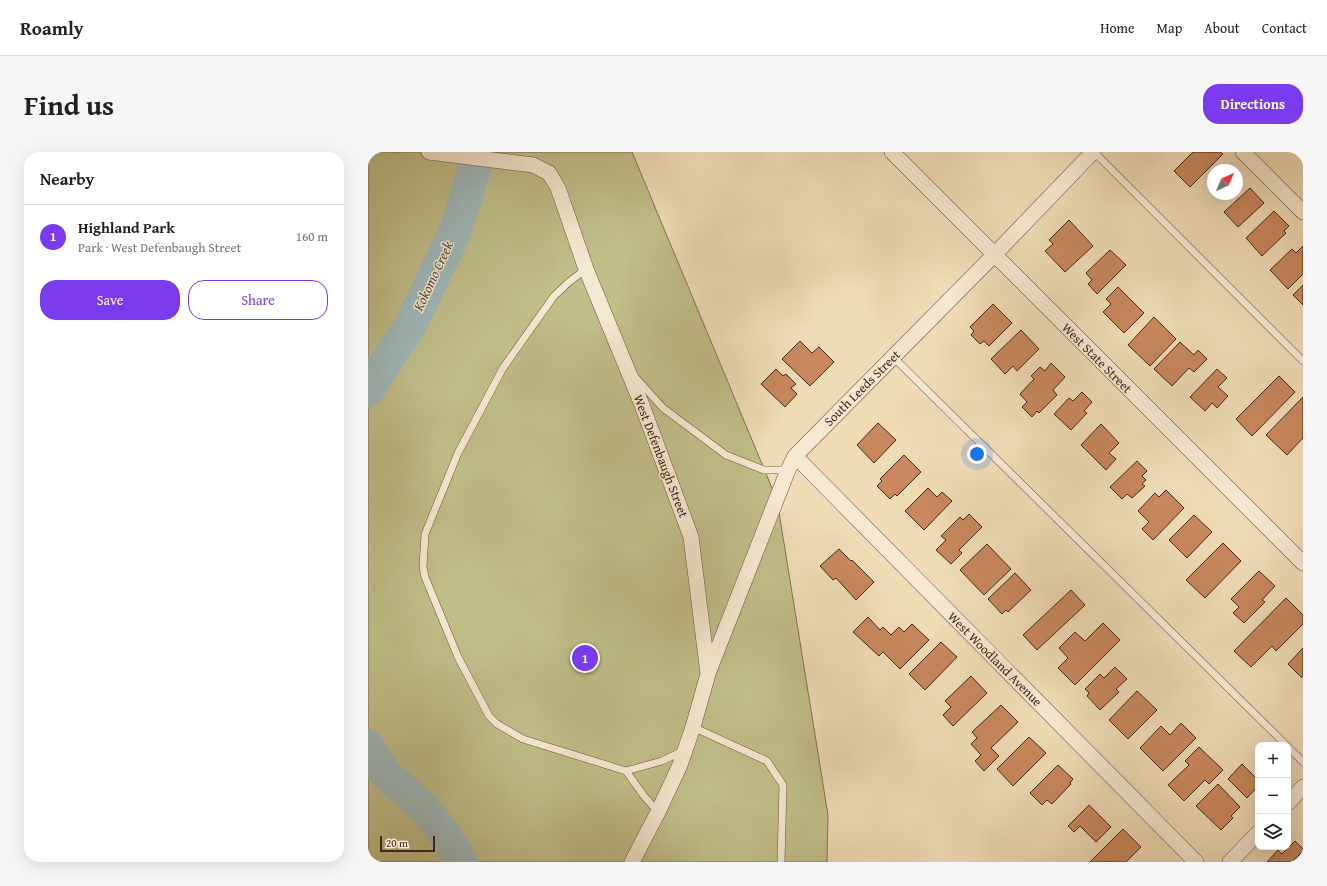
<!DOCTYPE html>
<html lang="en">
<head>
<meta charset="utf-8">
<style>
  :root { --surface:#fff; --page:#f6f6f6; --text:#202124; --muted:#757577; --line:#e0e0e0; --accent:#7c3aed }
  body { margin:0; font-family:"Gentium Book Plus",serif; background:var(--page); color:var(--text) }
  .controls { position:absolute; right:12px; bottom:12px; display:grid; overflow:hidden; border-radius:8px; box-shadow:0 4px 16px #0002 }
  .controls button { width:36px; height:36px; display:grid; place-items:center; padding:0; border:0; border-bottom:1px solid var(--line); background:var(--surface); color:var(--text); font:20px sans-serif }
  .compass { position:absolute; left:839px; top:12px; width:36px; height:36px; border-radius:50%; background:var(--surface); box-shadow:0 4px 16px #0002; rotate:45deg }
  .scale { position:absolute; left:12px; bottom:10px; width:55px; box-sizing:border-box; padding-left:4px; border:2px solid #42281d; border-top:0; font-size:11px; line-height:14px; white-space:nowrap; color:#42281d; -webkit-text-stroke:3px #f5e8d0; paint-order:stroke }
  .you { position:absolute; left:609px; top:302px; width:14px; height:14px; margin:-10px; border:3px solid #fff; border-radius:50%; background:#1a73e8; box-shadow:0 0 0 6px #1a73e833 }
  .badge { display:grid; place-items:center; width:26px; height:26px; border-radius:50%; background:var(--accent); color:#fff; font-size:13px; font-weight:700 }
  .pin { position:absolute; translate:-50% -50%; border:2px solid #fff; box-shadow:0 1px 4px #0006 }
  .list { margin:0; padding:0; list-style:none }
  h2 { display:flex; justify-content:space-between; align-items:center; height:52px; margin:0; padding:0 16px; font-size:17px }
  h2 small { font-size:13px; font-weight:400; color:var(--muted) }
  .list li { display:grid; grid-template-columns:26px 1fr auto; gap:12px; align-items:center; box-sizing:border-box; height:64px; padding:0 16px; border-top:1px solid var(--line) }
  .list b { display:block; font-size:15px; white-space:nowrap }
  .list p { margin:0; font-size:13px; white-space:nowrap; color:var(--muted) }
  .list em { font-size:13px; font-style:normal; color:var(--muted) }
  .actions { display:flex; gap:8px; padding:12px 16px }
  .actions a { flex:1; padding:9px 0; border:1px solid var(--accent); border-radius:16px; text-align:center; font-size:14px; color:var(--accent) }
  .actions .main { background:var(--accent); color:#fff }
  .icon { flex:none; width:22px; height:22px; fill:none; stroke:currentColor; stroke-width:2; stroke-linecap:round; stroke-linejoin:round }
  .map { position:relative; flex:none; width:935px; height:710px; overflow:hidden; border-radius:16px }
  header { display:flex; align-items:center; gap:24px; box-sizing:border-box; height:56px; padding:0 20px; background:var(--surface); border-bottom:1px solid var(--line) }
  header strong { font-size:19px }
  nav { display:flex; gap:22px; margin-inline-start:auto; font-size:14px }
  .intro { display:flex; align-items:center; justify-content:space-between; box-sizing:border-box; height:96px; padding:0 24px }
  h1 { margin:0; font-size:28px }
  .button { padding:10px 18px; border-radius:16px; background:var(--accent); color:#fff; font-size:14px; font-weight:700 }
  main { display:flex; gap:24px; padding:0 24px }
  aside { flex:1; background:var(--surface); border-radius:16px; box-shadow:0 4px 16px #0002 }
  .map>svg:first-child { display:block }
  .green { fill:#c0be89; stroke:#817353 }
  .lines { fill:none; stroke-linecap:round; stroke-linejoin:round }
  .river { stroke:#9fb8b9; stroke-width:33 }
  .building { fill:#c8875d; stroke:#42281d }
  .lane-casing { stroke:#6d5543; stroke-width:8 }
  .street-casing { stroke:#6d5543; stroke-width:16 }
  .lane { stroke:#f5e8d0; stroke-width:7 }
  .street { stroke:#f5e8d0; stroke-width:15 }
  .labels { text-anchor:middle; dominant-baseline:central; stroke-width:3; stroke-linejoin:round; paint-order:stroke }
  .street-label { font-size:13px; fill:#42281d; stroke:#f5e8d0 }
  .water-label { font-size:14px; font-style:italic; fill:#594c44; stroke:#f5e8d0 }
</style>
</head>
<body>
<header>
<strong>Roamly</strong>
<nav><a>Home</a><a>Map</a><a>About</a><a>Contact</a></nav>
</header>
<div class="intro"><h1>Find us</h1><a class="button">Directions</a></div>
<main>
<aside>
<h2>Nearby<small></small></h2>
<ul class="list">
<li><span class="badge">1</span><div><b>Highland Park</b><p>Park · West Defenbaugh Street</p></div><em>160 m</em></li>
</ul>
<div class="actions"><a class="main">Save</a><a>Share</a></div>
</aside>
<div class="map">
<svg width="935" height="710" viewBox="0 0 935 710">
  <rect width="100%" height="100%" fill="#efdbb6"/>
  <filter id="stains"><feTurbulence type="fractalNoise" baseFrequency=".005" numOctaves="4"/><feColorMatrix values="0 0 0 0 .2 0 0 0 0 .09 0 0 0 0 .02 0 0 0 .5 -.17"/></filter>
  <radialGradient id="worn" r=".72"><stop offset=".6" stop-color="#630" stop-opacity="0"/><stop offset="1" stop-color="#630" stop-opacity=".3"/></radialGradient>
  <path class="green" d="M0,0H264L409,348L460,663L459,710H0Z"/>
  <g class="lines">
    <path class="river" d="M0,239L6,228L41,176L87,80L100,38L111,0
      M0,594C12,624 36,635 56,657C71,673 83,691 93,710"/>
  </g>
  <path class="building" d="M825,0H852L855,2L822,35L806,19Z
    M882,36L896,51L870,75L856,60Z
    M906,59L921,74L916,79L918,81L894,104L878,86Z
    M701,68L725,94L697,120L677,99L685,92L681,88Z
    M935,94V122L920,137L902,118L924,97L928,101Z
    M742,98L758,113L729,142L720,132L724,128L718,121Z
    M935,133V153L925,143Z
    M750,135L776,161L756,181L735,160L743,152L738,147Z
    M625,152L644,171L621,194L616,189L612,192L603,183L606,179L602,175Z
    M786,165L808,187L782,214L760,193Z
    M653,178L671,197L649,219L645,214L637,222L623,207Z
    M432,189L444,201L451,195L466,210L442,234L414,207Z
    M812,190L826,203L830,198L839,207L826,220L821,216L804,234L786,217Z
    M683,211L697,225L685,238L689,243L671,261L669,259L664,265L654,255L659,250L652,242L666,227L663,224L672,215L677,219Z
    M408,217L415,224L418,222L428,232L423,236L429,242L417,255L393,232Z
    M849,217L859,226L850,235L860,244L849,256L844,251L837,259L822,245Z
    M911,224L927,240L884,284L868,267Z
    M714,240L724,250L716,259L719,261L703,278L686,262L701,246L705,249Z
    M935,245V286L919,303L898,283Z
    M510,271L528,288L506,311L489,293Z
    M733,272L751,291L741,301L748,307L738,318L713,293Z
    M536,303L553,320L529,344L527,342L522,347L509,334L514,329L512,327Z
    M769,309L779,319L774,324L778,328L774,332L777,334L764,346L759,342L754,347L742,335Z
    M560,336L569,345L574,340L584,349L556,378L537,359Z
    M798,338L816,356L785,388L774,377L781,370L770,359L787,341L791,345Z
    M601,362L614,375L591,398L594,401L583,412L568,398L578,388L573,384L592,365L595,368Z
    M826,363L844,380L819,406L801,388Z
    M855,391L873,409L837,446L818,428Z
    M619,392L643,417L616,443L592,418Z
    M471,397L483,409L484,408L506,430L488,448L468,426L465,428L452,414Z
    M891,419L907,434L894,448L897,450L876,471L865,461L871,455L863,447Z
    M647,421L663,438L640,460L638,458L634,462L620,447Z
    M703,438L717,453L669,498L655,483Z
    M918,446L935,463V472L908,499L904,494L883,515L866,499Z
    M500,465L512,478L515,475L523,483L531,475L536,480L544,472L561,488L532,517L515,500L511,504L485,480Z
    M735,471L752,488L707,533L690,516L700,506L691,496L707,480L717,489Z
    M573,490L589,505L557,538L541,522Z
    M935,496V525H933L920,512Z
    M747,515L759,527L748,537L751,540L732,558L719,544L721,541L717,537L732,522L736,526Z
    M603,524L619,541L585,574L575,563L583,555L577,549Z
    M769,539L789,558L760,587L741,568Z
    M633,553L650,570L623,596L631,604L616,619L607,609L613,603L603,592L609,586L604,580Z
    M813,571L828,586L795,619L772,596L793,574L802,583Z
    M661,585L678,601L645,634L629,617Z
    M831,595L855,618L841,632L837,628L816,649L800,633L821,613L817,609Z
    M874,612L890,628V634L879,646L860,627Z
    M690,613L705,627L702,631L703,632L684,652L679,648L674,653L662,641Z
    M850,632L872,655L863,664L865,666L853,678L828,654Z
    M721,653L743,675L728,690L712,674L706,680L700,674Z
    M755,677L773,695L758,710H722Z
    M927,689L935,697V699L924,710H899L910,698L914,702Z"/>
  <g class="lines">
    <defs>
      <path id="lane" d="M726,0L935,209
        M218,117L201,130L186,144L135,216L90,301L57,382L55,415L57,425L90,505L121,564L129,572L155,587L258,619L294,609L317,598
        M525,205L918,593
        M268,226L295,256L358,303L396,318H420
        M325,575L399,609L415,633L413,710
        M920,595L935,610
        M258,619L276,644L290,660"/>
      <path id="street" d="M61,0L165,13L181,21L190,36L218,117L274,253L323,385L340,522L325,575L312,613L290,660L264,710
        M524,0L935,411
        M875,0L935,60
        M427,304L828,710
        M341,519L420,318L427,304L626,103L725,0
        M920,651L935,635
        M862,710L890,681"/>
    </defs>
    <use href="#lane" class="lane-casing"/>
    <use href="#street" class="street-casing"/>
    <use href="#lane" class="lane"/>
    <use href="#street" class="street"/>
  </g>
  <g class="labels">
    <g class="street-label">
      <text transform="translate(729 206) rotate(45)">West State Street</text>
      <text transform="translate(494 236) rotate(-45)">South Leeds Street</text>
      <text transform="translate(293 304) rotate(69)">West Defenbaugh Street</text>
      <text transform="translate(627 507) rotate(45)">West Woodland Avenue</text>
    </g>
    <g class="water-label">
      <text transform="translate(65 124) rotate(-65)">Kokomo Creek</text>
    </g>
  </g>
  <rect width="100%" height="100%" filter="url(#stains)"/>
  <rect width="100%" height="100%" fill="url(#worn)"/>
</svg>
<div class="controls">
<button>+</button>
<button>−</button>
<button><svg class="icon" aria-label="layers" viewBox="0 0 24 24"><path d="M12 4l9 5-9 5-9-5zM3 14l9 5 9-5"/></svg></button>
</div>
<svg class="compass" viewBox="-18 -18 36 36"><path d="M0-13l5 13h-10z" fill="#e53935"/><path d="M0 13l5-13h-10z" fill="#757577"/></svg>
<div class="scale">20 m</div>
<div class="you"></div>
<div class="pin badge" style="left:217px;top:506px">1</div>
</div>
</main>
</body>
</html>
